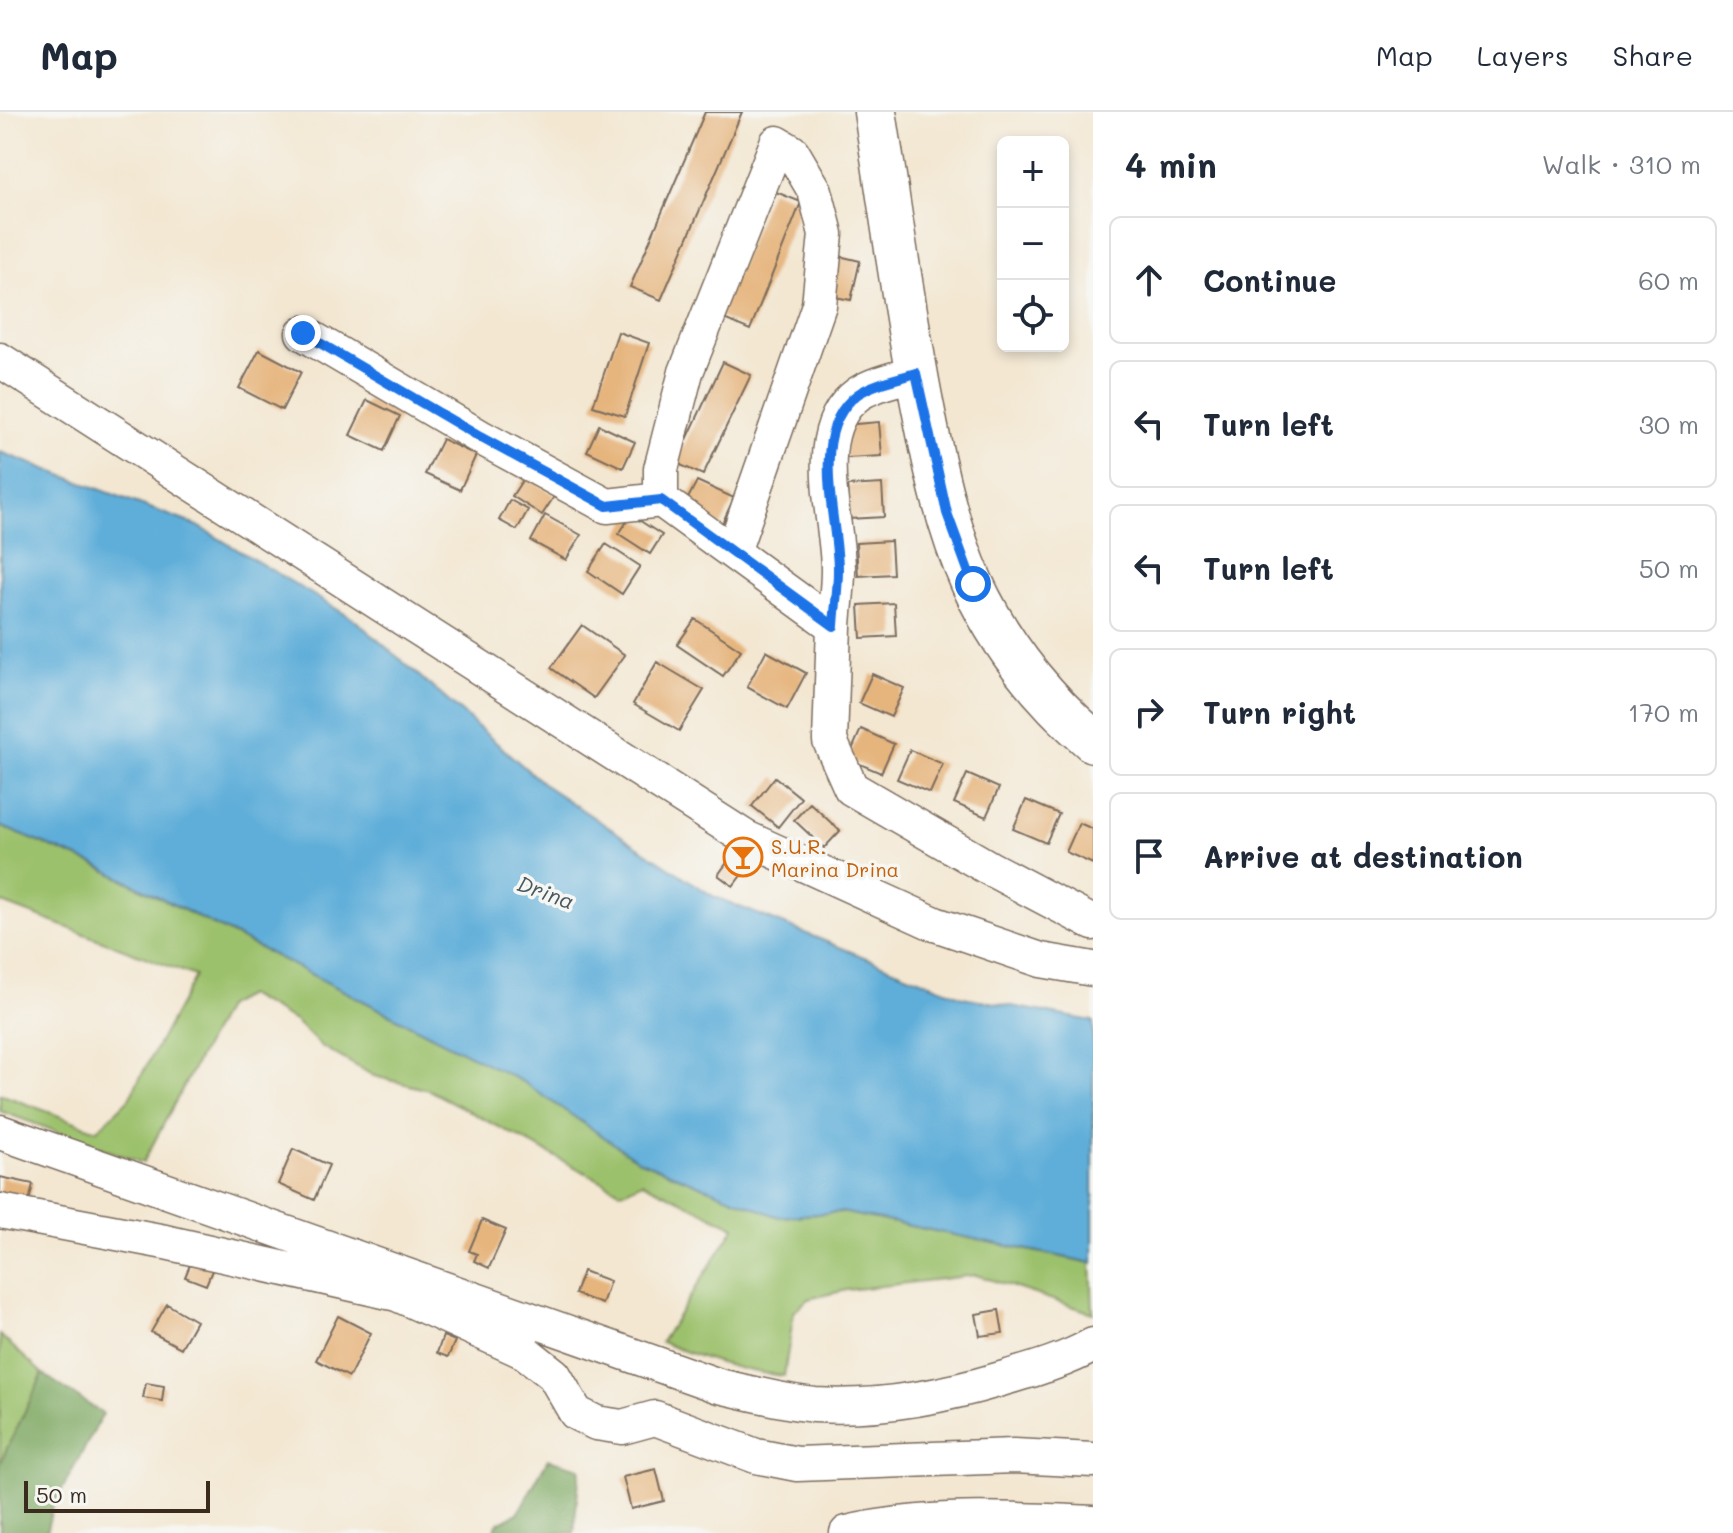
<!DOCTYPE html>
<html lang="en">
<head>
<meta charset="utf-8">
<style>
  :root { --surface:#fff; --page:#f2f2f3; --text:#1f2937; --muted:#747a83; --line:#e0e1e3 }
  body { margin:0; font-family:Mali,sans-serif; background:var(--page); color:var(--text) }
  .controls { position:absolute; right:24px; top:24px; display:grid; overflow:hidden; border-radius:12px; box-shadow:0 4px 12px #0003 }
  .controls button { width:72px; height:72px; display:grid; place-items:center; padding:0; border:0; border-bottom:2px solid var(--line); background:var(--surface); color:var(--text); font:40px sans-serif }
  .scale { position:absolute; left:24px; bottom:20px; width:186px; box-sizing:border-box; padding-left:8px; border:4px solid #3b2a1e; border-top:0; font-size:22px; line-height:28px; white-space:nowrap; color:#3b2a1e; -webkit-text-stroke:6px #f6f6f2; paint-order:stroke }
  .stop { position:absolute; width:24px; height:24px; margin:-18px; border:6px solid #1a73e8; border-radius:50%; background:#fff }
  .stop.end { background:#1a73e8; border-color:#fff; box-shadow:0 2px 8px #0008 }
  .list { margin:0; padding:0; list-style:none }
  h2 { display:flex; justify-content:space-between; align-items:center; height:104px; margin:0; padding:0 32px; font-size:34px }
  h2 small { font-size:26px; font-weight:400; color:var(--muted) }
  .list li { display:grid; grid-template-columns:52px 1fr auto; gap:24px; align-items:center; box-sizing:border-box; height:128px; margin:0 16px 16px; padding:0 16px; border:2px solid var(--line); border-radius:12px }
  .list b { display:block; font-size:30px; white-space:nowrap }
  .list em { font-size:26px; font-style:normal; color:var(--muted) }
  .icon { flex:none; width:44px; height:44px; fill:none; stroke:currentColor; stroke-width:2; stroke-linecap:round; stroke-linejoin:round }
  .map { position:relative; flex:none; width:1093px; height:1421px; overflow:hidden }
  header { display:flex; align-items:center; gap:48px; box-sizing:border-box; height:112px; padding:0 40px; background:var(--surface); border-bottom:2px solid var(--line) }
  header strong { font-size:38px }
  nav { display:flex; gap:44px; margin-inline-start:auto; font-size:28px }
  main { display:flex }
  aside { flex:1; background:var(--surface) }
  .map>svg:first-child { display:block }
  .green { fill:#9cc16c; stroke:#6c7645; stroke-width:2 }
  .forest { fill:#7da760; stroke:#5c683f; stroke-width:2 }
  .water { fill:#5eaed9; stroke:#4c6c7c; stroke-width:2 }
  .building { fill:#e6b57e }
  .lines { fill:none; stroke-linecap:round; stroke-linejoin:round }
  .minor-casing { stroke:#7b6c5d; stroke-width:37 }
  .major-casing { stroke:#7b6c5d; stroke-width:45 }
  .minor { stroke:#fff; stroke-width:34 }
  .major { stroke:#fff; stroke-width:42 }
  .route { stroke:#1a73e8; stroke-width:10 }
  .labels { text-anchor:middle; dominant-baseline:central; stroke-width:7; stroke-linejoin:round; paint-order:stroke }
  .food-label { font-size:20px; fill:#c56008; stroke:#f6f6f2; text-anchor:start }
  .water-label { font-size:22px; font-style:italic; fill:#47585f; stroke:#f6f6f2 }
</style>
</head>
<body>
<header>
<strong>Map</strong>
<nav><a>Map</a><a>Layers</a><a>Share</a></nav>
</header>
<main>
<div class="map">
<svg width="1093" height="1421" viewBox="0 0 1093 1421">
  <rect width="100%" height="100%" fill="#f6f6f2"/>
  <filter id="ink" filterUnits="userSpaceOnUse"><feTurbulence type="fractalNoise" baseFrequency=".0125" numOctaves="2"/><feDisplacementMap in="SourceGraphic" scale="16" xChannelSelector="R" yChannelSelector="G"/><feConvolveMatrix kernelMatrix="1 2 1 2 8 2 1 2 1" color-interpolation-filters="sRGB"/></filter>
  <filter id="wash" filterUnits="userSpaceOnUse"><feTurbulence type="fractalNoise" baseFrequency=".006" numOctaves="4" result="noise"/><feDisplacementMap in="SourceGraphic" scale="32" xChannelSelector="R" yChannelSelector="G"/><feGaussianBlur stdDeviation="1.8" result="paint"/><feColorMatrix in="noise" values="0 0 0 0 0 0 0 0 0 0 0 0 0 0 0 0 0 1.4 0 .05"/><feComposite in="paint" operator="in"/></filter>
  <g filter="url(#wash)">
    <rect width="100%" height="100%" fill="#f3e7d2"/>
    <path class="green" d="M0,714L97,754L523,970L638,1048L779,1105L841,1100L1091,1151L1093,1201L976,1163L847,1178L808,1187L794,1200L784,1264C739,1259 703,1247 661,1230L735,1115L642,1070L622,1080L429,978L374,964L321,934L295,909L247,883L226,894L143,1051L0,999V982L97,1018L128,988L195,864L0,790Z
      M0,1223L43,1262L0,1351Z"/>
    <path class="forest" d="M43,1262L103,1302L52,1396L46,1421H0V1351Z
      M548,1347L580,1356L574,1421H494L497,1412L518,1401Z"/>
    <path class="water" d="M0,340L198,414L355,508L546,674L713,784L963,885L1093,909V1151L841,1100L779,1105L638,1048L523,970L98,754L0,714Z"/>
    <g id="blocks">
      <path class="building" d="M705,0H742L661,188L630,175Z
        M771,78L801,90L750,218L719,205Z
        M839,144L860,149L851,188L830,184Z
        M618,220L649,231L625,304L593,294Z
        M259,238L301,260L282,298L239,276Z
        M723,250L751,263L703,363L676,351Z
        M367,288L400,304L384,339L350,323Z
        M879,310L882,344L846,346L844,313Z
        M599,313L635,330L623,356L587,339Z
        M442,327L476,343L460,378L425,362Z
        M525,364L555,383L542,403L512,384Z
        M697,369L734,386L721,414L683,396Z
        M882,372L884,405L849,407L847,374Z
        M510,388L528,398L517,418L499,408Z
        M545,403L581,423L566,448L531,429Z
        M631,403L662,423L650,442L619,422Z
        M891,429L893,462L858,464L856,431Z
        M606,432L640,454L622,482L588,459Z
        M894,491L896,524L861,526L859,493Z
        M695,507L741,538L723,564L677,533Z
        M582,513L625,543L594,586L551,556Z
        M766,539L806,561L787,597L747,575Z
        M657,550L704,578L679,619L633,592Z
        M872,562L904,576L891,605L859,591Z
        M861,617L894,632L881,661L848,647Z
        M910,638L943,652L930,681L897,667Z
        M967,662L999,676L986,705L954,691Z
        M775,665L801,686L778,715L752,694Z
        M1026,688L1059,702L1046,731L1013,717Z
        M810,691L840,719L824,736L794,708Z
        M1079,711L1093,717V752L1066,740Z
        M740,733L755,745L733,774L718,763Z
        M293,1037L329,1053L314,1088L278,1072Z
        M0,1065L33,1072L28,1094L0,1089Z
        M482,1108L506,1118L489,1156L474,1149L477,1142L469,1139Z
        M192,1148L213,1156L206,1173L185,1165Z
        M583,1159L610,1169L602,1192L575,1182Z
        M167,1192L196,1209L181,1236L151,1220Z
        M999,1198L1003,1221L980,1224L976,1202Z
        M338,1204L371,1221L349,1265L316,1248Z
        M443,1224L455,1229L448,1245L437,1241Z
        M146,1271L164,1274L162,1289L143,1286Z
        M656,1357L664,1389L631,1397L623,1365Z"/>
    </g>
  </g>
  <g filter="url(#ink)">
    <use href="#blocks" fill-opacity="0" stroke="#7b6c5d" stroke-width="2"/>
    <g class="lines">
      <defs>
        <path id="minor" d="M303,221L480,325L607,394L661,388
          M0,248L746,726L935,812L1041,848L1093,857
          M733,440L819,193L826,122L815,79L792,40L777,31L686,260L661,357V388L834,514L830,629L851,676L989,756L1093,811
          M834,514C835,496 838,477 838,458C838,406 807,319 858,282C874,271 897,267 916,261
          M0,1020L719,1274C751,1281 783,1290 815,1293C879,1297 941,1285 1001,1267C1032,1258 1065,1249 1093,1233
          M0,1099L165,1130L397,1182L525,1240L554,1263L576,1301L596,1311L622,1315L655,1306L756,1344L797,1352L1014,1344L1093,1348
          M847,1421C928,1402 1010,1407 1093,1411"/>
        <path id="major" d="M875,0C891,100 904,201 924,301C935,358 948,417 972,471C1000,532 1042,585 1093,629"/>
      </defs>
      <use href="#minor" class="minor-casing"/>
      <use href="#major" class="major-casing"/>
      <use href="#minor" class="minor"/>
      <use href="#major" class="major"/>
    </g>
  </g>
  <g class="lines" filter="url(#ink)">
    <path class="route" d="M303,221L480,325L607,394L661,388L834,514C835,496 838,477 838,458C838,406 807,319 858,282C874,271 897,267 916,261L947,401L973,472"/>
  </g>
  <defs>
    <symbol id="bar-ring" viewBox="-11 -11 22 22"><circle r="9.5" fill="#f6f6f2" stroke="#e8710a" stroke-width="1.5"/><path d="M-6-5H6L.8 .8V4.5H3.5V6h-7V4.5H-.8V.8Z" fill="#e8710a"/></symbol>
  </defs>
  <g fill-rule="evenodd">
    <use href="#bar-ring" x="721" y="723" width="44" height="44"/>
  </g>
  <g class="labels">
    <g class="food-label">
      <text x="771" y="734">S.U.R.<tspan x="771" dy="23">Marina Drina</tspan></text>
    </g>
    <g class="water-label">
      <text transform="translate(546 780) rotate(20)">Drina</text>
    </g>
  </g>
</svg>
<div class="controls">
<button>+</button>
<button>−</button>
<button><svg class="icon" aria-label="locate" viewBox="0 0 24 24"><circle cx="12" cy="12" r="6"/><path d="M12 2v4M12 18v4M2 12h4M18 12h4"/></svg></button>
</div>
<div class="scale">50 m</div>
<div class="stop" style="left:973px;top:472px"></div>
<div class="stop end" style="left:303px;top:221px"></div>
</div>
<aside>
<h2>4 min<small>Walk · 310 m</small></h2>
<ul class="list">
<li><svg class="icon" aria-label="ahead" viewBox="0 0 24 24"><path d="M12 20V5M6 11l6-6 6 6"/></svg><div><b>Continue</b></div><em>60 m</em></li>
<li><svg class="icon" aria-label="left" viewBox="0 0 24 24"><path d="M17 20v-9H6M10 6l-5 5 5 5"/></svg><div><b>Turn left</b></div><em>30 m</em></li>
<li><svg class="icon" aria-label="left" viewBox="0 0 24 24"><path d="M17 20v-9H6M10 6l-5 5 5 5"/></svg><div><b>Turn left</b></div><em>50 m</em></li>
<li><svg class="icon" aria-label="right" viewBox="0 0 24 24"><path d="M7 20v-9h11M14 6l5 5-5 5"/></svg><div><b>Turn right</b></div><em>170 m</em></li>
<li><svg class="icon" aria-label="arrive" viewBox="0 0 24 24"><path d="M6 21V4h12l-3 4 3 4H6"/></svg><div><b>Arrive at destination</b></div></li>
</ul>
</aside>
</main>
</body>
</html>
